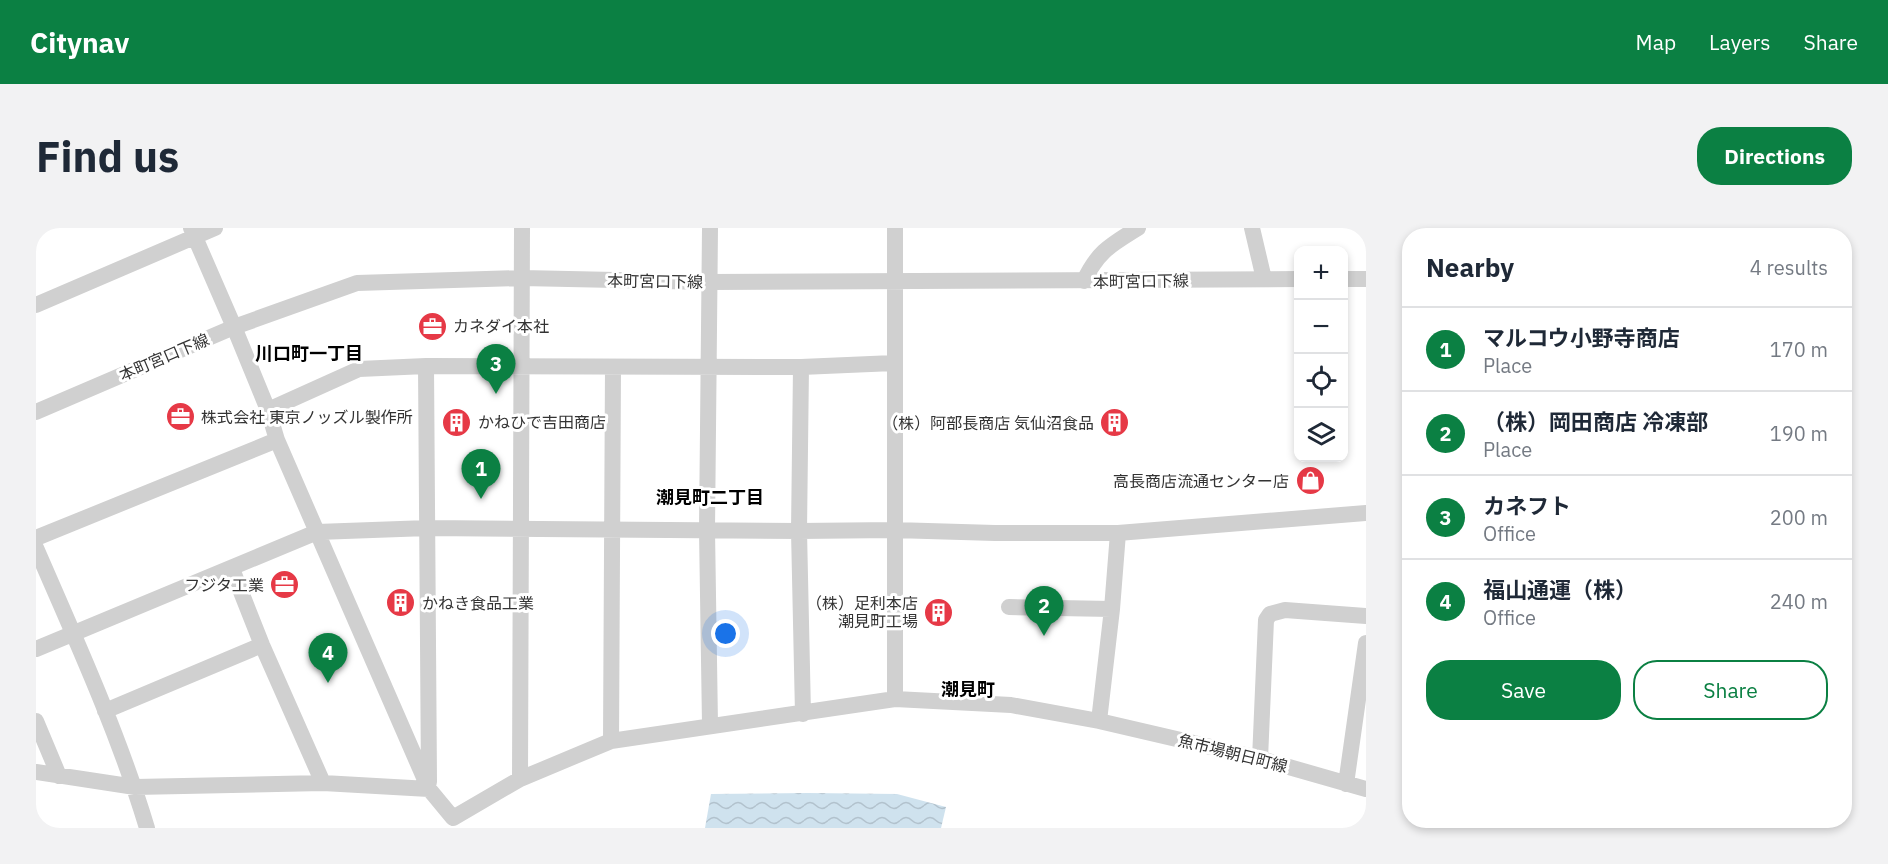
<!DOCTYPE html>
<html lang="en">
<head>
<meta charset="utf-8">
<style>
  :root { --surface:#fff; --page:#f2f2f3; --text:#1f2937; --muted:#747a83; --line:#e0e1e3; --accent:#0b8043 }
  body { margin:0; font-family:"IBM Plex Sans","Noto Sans JP",sans-serif; background:var(--page); color:var(--text) }
  .controls { position:absolute; right:18px; top:18px; display:grid; overflow:hidden; border-radius:12px; box-shadow:0 3px 9px #0003 }
  .controls button { width:54px; height:54px; display:grid; place-items:center; padding:0; border:0; border-bottom:2px solid var(--line); background:var(--surface); color:var(--text); font:30px sans-serif }
  .you { position:absolute; left:690px; top:406px; width:21px; height:21px; margin:-15px; border:4px solid #fff; border-radius:50%; background:#1a73e8; box-shadow:0 0 0 9px #1a73e833 }
  .badge { display:grid; place-items:center; width:39px; height:39px; border-radius:50%; background:var(--accent); color:#fff; font-size:20px; font-weight:700 }
  .pin { position:absolute; translate:-50% -50px; filter:drop-shadow(0 2px 3px #0008) }
  .pin::after { content:''; position:absolute; top:32px; width:21px; height:18px; background:inherit; clip-path:polygon(0 0,100% 0,50% 100%) }
  .list { margin:0; padding:0; list-style:none }
  h2 { display:flex; justify-content:space-between; align-items:center; height:78px; margin:0; padding:0 24px; font-size:26px }
  h2 small { font-size:20px; font-weight:400; color:var(--muted) }
  .list li { display:grid; grid-template-columns:39px 1fr auto; gap:18px; align-items:center; box-sizing:border-box; height:84px; padding:0 24px; border-top:2px solid var(--line) }
  .list b { display:block; font-size:22px; white-space:nowrap }
  .list p { margin:0; font-size:20px; white-space:nowrap; color:var(--muted) }
  .list em { font-size:20px; font-style:normal; color:var(--muted) }
  .actions { display:flex; gap:12px; padding:18px 24px }
  .actions a { flex:1; padding:14px 0; border:2px solid var(--accent); border-radius:24px; text-align:center; font-size:21px; color:var(--accent) }
  .actions .main { background:var(--accent); color:#fff }
  .icon { flex:none; width:33px; height:33px; fill:none; stroke:currentColor; stroke-width:2; stroke-linecap:round; stroke-linejoin:round }
  .map { position:relative; flex:none; width:1330px; height:600px; overflow:hidden; border-radius:24px }
  header { display:flex; align-items:center; gap:36px; box-sizing:border-box; height:84px; padding:0 30px; background:var(--accent); color:#fff }
  header strong { font-size:28px }
  nav { display:flex; gap:33px; margin-inline-start:auto; font-size:21px }
  .intro { display:flex; align-items:center; justify-content:space-between; box-sizing:border-box; height:144px; padding:0 36px }
  h1 { margin:0; font-size:42px }
  .button { padding:15px 27px; border-radius:24px; background:var(--accent); color:#fff; font-size:21px; font-weight:700 }
  main { display:flex; gap:36px; padding:0 36px }
  aside { flex:1; background:var(--surface); border-radius:24px; box-shadow:0 3px 9px #0003 }
  .map>svg:first-child { display:block }
  .water { fill:url(#water-waves) }
  .lines { fill:none; stroke-linecap:round; stroke-linejoin:round }
  .minor { stroke:#d0d0d0; stroke-width:16 }
  .labels { text-anchor:middle; dominant-baseline:central; stroke-width:6; stroke-linejoin:round; paint-order:stroke }
  .street-label { font-size:16px; fill:#333; stroke:#fff }
  .poi-label { font-size:16px; fill:#333; stroke:#fff; text-anchor:start }
  .neighbourhood-label { font-size:18px; font-weight:bold; fill:#000; stroke:#fff }
</style>
</head>
<body>
<header>
<strong>Citynav</strong>
<nav><a>Map</a><a>Layers</a><a>Share</a></nav>
</header>
<div class="intro"><h1>Find us</h1><a class="button">Directions</a></div>
<main>
<div class="map">
<svg width="1330" height="600" viewBox="0 0 1330 600">
  <defs>
    <pattern id="water-waves" width="16" height="10" patternUnits="userSpaceOnUse" patternTransform="scale(1.5)"><rect width="16" height="10" fill="#cfe2ee"/><path d="M0 5q4-4 8 0t8 0" fill="none" stroke="#b2c2cd"/></pattern>
  </defs>
  <rect width="100%" height="100%" fill="#fff"/>
  <path class="water" d="M772,565L861,566L910,579L905,600H669L675,566Z"/>
  <g class="lines">
    <path class="minor" d="M155,0L198,99L232,182L241,212L281,304L393,561
      M674,0L671,302L674,497
      M859,0V471
      M1216,0L1228,51
      M1308,51H1330
      M1048,53C1062,23 1075,17 1102,0
      M0,77L179,0
      M390,138L393,554
      M765,139L763,303L767,486
      M232,182L323,141L390,138L765,139L858,135
      M0,184L198,99L321,55L486,50L673,54L1262,51
      M0,310L241,212
      M0,320C40,412 82,504 111,600
      M196,341L226,417L287,555
      M973,379L1076,381
      M0,421L281,304L392,300L763,303L858,302L959,305H1082L1330,285
      M69,483L226,417
      M0,493L23,548
      M1063,493L1076,381L1082,305
      M575,513L577,139
      M1224,531L1230,392L1234,386L1249,382L1330,388
      M0,544L99,559L287,555L393,561L417,590L484,551L575,513L859,471L975,477L1063,493L1218,529L1330,561
      M484,551L486,0
      M1310,556L1330,415"/>
  </g>
  <defs>
    <symbol id="office-disc" viewBox="-11 -11 22 22"><circle r="9.5" fill="#e63946" stroke="#fff"/><path d="M-6-3h4V-5.5h4V-3h4V5H-6ZM-1-4.5V-3h2v-1.5ZM-6 0V1H6V0Z" fill="#fff"/></symbol>
    <symbol id="building-disc" viewBox="-11 -11 22 22"><circle r="9.5" fill="#e63946" stroke="#fff"/><path d="M-4-6H4V6H1V3H-1V6H-4ZM-2.5-4.3h1.7v1.8h-1.7ZM.8-4.3h1.7v1.8H.8ZM-2.5-1h1.7V.8h-1.7ZM.8-1h1.7V.8H.8Z" fill="#fff"/></symbol>
    <symbol id="shop-disc" viewBox="-11 -11 22 22"><circle r="9.5" fill="#e63946" stroke="#fff"/><path d="M-5-2.5h2.3a2.7 3.5 0 0 1 5.4 0H5L5.5 6h-11ZM-1.5-2.5h3a1.5 2.3 0 0 0-3 0Z" fill="#fff"/></symbol>
  </defs>
  <g fill-rule="evenodd">
    <use href="#office-disc" x="380" y="82" width="33" height="33"/>
    <use href="#office-disc" x="128" y="172" width="33" height="33"/>
    <use href="#building-disc" x="404" y="178" width="33" height="33"/>
    <use href="#building-disc" x="1062" y="178" width="33" height="33"/>
    <use href="#shop-disc" x="1258" y="236" width="33" height="33"/>
    <use href="#office-disc" x="232" y="340" width="33" height="33"/>
    <use href="#building-disc" x="348" y="358" width="33" height="33"/>
    <use href="#building-disc" x="886" y="368" width="33" height="33"/>
  </g>
  <g class="labels">
    <g class="street-label">
      <text transform="translate(619 53) rotate(1)">本町宮口下線</text>
      <text transform="translate(1105 53) rotate(-1)">本町宮口下線</text>
      <text transform="translate(128 129) rotate(-23)">本町宮口下線</text>
      <text transform="translate(1197 525) rotate(14)">魚市場朝日町線</text>
    </g>
    <g class="poi-label">
      <text x="417" y="98">カネダイ本社</text>
      <text x="165" y="189">株式会社 東京ノッズル製作所</text>
      <text x="442" y="194">かねひで吉田商店</text>
      <text x="1058" y="195" text-anchor="end">（株）阿部長商店 気仙沼食品</text>
      <text x="1253" y="253" text-anchor="end">高長商店流通センター店</text>
      <text x="228" y="357" text-anchor="end">フジタ工業</text>
      <text x="386" y="375">かねき食品工業</text>
      <text x="882" y="375" text-anchor="end">（株）足利本店<tspan x="882" dy="18">潮見町工場</tspan></text>
    </g>
    <g class="neighbourhood-label">
      <text x="273" y="125">川口町一丁目</text>
      <text x="674" y="269">潮見町二丁目</text>
      <text x="932" y="461">潮見町</text>
    </g>
  </g>
</svg>
<div class="controls">
<button>+</button>
<button>−</button>
<button><svg class="icon" aria-label="locate" viewBox="0 0 24 24"><circle cx="12" cy="12" r="6"/><path d="M12 2v4M12 18v4M2 12h4M18 12h4"/></svg></button>
<button><svg class="icon" aria-label="layers" viewBox="0 0 24 24"><path d="M12 4l9 5-9 5-9-5zM3 14l9 5 9-5"/></svg></button>
</div>
<div class="you"></div>
<div class="pin badge" style="left:445px;top:271px">1</div>
<div class="pin badge" style="left:1008px;top:408px">2</div>
<div class="pin badge" style="left:460px;top:166px">3</div>
<div class="pin badge" style="left:292px;top:455px">4</div>
</div>
<aside>
<h2>Nearby<small>4 results</small></h2>
<ul class="list">
<li><span class="badge">1</span><div><b>マルコウ小野寺商店</b><p>Place</p></div><em>170 m</em></li>
<li><span class="badge">2</span><div><b>（株）岡田商店 冷凍部</b><p>Place</p></div><em>190 m</em></li>
<li><span class="badge">3</span><div><b>カネフト</b><p>Office</p></div><em>200 m</em></li>
<li><span class="badge">4</span><div><b>福山通運（株）</b><p>Office</p></div><em>240 m</em></li>
</ul>
<div class="actions"><a class="main">Save</a><a>Share</a></div>
</aside>
</main>
</body>
</html>
